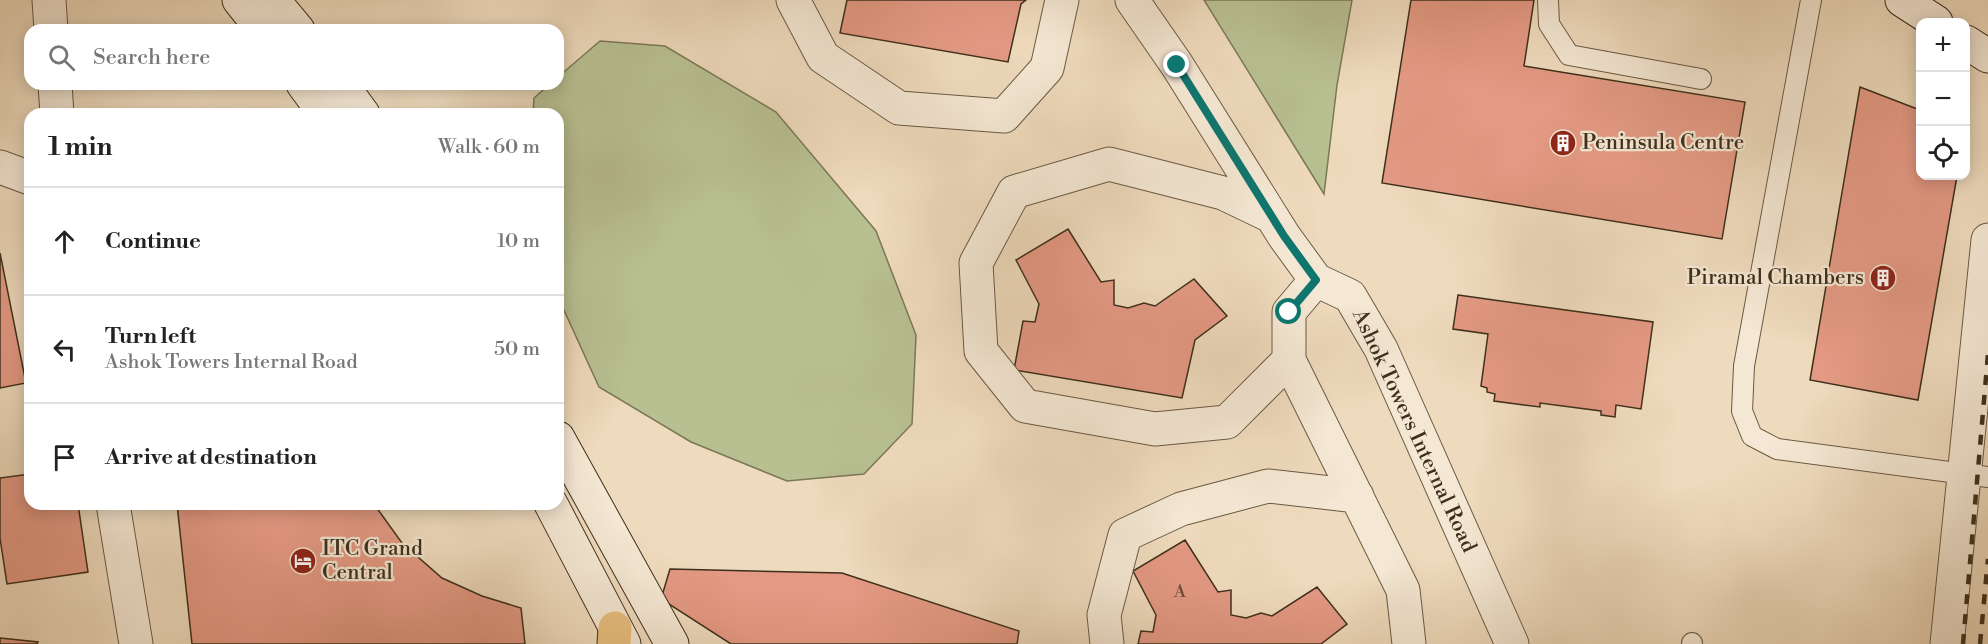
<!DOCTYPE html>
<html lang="en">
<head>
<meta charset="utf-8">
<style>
  :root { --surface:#fff; --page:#f6f6f6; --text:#222; --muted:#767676; --line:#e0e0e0 }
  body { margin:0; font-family:"Libre Bodoni",serif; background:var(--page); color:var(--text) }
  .controls { position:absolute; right:18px; top:18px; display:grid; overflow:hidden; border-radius:12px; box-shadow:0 3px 15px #0003 }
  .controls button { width:54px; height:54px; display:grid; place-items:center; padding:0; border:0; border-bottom:2px solid var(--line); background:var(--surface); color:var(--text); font:30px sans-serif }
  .stop { position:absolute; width:18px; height:18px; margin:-14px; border:4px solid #0f766e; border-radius:50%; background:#fff }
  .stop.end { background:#0f766e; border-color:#fff; box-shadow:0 2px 6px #0008 }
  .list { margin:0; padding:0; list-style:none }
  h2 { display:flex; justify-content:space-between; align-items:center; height:78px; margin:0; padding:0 24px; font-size:26px }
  h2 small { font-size:20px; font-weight:400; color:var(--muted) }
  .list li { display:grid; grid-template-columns:39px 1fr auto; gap:18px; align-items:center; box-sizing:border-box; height:108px; padding:0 24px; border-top:2px solid var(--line) }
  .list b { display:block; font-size:22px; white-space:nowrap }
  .list p { margin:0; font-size:20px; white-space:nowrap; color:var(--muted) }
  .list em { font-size:20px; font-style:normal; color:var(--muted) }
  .icon { flex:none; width:33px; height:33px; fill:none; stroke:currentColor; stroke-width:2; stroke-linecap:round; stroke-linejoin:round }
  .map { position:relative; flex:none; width:1988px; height:644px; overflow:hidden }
  .search { position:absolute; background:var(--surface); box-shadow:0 3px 15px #0003; left:24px; top:24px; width:540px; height:66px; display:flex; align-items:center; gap:15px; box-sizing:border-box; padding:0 21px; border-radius:18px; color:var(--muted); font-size:22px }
  .panel { position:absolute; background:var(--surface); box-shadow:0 3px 15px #0003; left:24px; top:108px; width:540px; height:402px; border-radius:18px }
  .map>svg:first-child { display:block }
  .green { fill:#b8c092; stroke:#7b7857; stroke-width:1.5 }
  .building { fill:#e39983; stroke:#3e2f1c; stroke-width:1.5 }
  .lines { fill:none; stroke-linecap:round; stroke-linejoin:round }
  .service-casing { stroke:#6a5a44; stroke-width:22 }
  .minor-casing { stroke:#6a5a44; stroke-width:35 }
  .tertiary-casing { stroke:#6a5a44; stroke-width:35 }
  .secondary-casing { stroke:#3e2f1c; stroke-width:35 }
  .trunk-casing { stroke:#3e2f1c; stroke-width:35 }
  .service { stroke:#f4e7d3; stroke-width:20 }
  .minor { stroke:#f4e7d3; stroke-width:33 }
  .tertiary { stroke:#f4e7d3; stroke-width:33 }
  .secondary { stroke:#f4e7d3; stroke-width:33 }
  .trunk { stroke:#e7bd7e; stroke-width:33 }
  .rail { stroke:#3e2f1c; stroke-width:4.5; stroke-dasharray:10 10; stroke-linecap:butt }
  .route { stroke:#0f766e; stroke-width:8 }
  .labels { text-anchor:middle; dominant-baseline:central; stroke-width:4.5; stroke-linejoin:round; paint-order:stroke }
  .number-label { font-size:18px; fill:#674a36 }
  .poi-label { font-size:21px; fill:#3e2f1c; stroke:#f4e7d3; text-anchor:start }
  .street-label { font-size:21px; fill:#3e2f1c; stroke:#f4e7d3 }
</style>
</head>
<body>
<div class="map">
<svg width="1988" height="644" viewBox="0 0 1988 644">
  <rect width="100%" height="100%" fill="#eedabc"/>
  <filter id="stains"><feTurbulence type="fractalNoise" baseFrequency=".00333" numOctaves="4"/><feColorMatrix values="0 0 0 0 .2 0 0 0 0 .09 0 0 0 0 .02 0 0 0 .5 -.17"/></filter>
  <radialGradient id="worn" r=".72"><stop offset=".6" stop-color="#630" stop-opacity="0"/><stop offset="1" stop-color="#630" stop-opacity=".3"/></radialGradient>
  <path class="green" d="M1204,0H1352L1337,85L1324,194Z
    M600,41L665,46L776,112L876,231L916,335L912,424L864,474L787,481L691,442L599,387L558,297V114H533L534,98L550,84H558V77Z"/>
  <path class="building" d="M847,0H1026L1021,4L1008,62L840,33Z
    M1411,0H1534L1524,66L1745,102L1722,239L1382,183Z
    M1860,87L1920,110V176H1957L1918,400L1810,380Z
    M1068,229L1101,282L1114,280V305L1128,308L1144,303L1155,306L1194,279L1227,316L1195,340L1182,398L1014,370L1023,321L1035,322L1039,304L1016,260Z
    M0,253L26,383L0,388Z
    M1458,295L1653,322L1641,409L1616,405L1615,417L1601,415V411L1540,403V407L1494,401L1495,394L1487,392V388L1481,386L1488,334L1453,329Z
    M30,474V504H78L88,572L7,584L0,538V478Z
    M177,504H374L402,543L442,578L482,596L521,608L525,644H192Z
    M1185,540L1218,592L1231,590V615L1246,618L1261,613L1272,616L1317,587L1347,624L1321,644H1138L1141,631L1153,632L1156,615L1133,571Z
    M670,569L842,573L1019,631L1017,644H731L661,599Z
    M0,638L38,642L37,644H0Z"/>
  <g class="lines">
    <defs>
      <path id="service" d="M1548,0L1549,24L1569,55L1701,79
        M1811,0L1744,366L1742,411L1752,436L1777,449L1988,477
        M1692,644V643"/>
      <path id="minor" d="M49,0L51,30
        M793,0L823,57L899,108L1004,116L1047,68L1062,0
        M1132,0L1177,65L1284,236L1316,280L1350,296L1381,349L1512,644
        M55,84L57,114
        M0,167L30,178
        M1271,216L1223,193L1109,164L1014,192L976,263L981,351L1025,406L1155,429L1227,422L1289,360
        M1316,280L1289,312V360L1403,590L1409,644
        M113,504L136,644
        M1107,644L1104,615L1125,535L1181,509L1268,486L1357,496"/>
      <path id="tertiary" d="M1947,644L1988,240"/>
      <path id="secondary" d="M239,0L263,30
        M273,0L298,30
        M1902,0L1936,22
        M1966,42L1988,56
        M303,84L325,114
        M341,84L363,114
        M558,438L672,644
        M551,504L624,644"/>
      <path id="trunk" d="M614,644L615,628"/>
    </defs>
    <use href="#service" class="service-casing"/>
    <use href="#minor" class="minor-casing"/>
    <use href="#tertiary" class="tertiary-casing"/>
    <use href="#secondary" class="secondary-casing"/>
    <use href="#trunk" class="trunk-casing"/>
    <use href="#service" class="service"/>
    <use href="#minor" class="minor"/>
    <use href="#tertiary" class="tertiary"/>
    <use href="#secondary" class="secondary"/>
    <use href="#trunk" class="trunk"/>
    <path class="rail" d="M1963,644L1988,354
      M1980,644L1988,559"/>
  </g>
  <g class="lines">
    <path class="route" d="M1177,65L1284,236L1316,280L1289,312"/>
  </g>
  <defs>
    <symbol id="building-disc" viewBox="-11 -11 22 22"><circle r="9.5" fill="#8f2418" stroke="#f4e7d3"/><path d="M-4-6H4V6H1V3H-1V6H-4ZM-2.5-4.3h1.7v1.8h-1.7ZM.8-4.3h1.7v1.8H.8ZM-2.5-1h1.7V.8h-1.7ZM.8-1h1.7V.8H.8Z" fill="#fff"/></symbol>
    <symbol id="hotel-disc" viewBox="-11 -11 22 22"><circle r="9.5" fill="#8f2418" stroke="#f4e7d3"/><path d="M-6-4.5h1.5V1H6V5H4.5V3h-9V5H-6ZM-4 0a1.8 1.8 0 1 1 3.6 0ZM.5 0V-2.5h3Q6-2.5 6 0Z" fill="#fff"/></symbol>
  </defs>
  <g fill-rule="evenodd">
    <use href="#building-disc" x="1548" y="128" width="30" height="30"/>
    <use href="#building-disc" x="1868" y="263" width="30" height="30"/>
    <use href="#hotel-disc" x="288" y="546" width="30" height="30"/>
  </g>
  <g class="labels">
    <g class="number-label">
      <text x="1180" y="591">A</text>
    </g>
    <g class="poi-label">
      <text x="1582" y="143">Peninsula Centre</text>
      <text x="1864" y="278" text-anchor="end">Piramal Chambers</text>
      <text x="322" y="549">ITC Grand<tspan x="322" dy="24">Central</tspan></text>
    </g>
    <g class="street-label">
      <text transform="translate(1414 431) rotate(65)">Ashok Towers Internal Road</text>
    </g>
  </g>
  <rect width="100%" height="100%" filter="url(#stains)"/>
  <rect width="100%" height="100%" fill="url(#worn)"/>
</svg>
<div class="controls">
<button>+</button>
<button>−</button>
<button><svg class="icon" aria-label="locate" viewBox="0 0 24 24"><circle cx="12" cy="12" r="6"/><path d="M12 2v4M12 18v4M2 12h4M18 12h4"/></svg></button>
</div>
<div class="stop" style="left:1289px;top:312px"></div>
<div class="stop end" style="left:1177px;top:65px"></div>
<div class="search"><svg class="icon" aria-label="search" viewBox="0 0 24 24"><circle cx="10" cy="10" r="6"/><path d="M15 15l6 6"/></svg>Search here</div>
<section class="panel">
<h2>1 min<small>Walk · 60 m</small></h2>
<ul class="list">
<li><svg class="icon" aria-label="ahead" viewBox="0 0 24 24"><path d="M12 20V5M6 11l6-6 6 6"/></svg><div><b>Continue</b></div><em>10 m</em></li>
<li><svg class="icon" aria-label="left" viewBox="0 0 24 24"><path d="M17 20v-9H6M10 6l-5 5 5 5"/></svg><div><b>Turn left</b><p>Ashok Towers Internal Road</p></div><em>50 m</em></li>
<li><svg class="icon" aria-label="arrive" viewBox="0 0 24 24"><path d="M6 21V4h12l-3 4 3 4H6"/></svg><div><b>Arrive at destination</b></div></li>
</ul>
</section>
</div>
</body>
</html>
